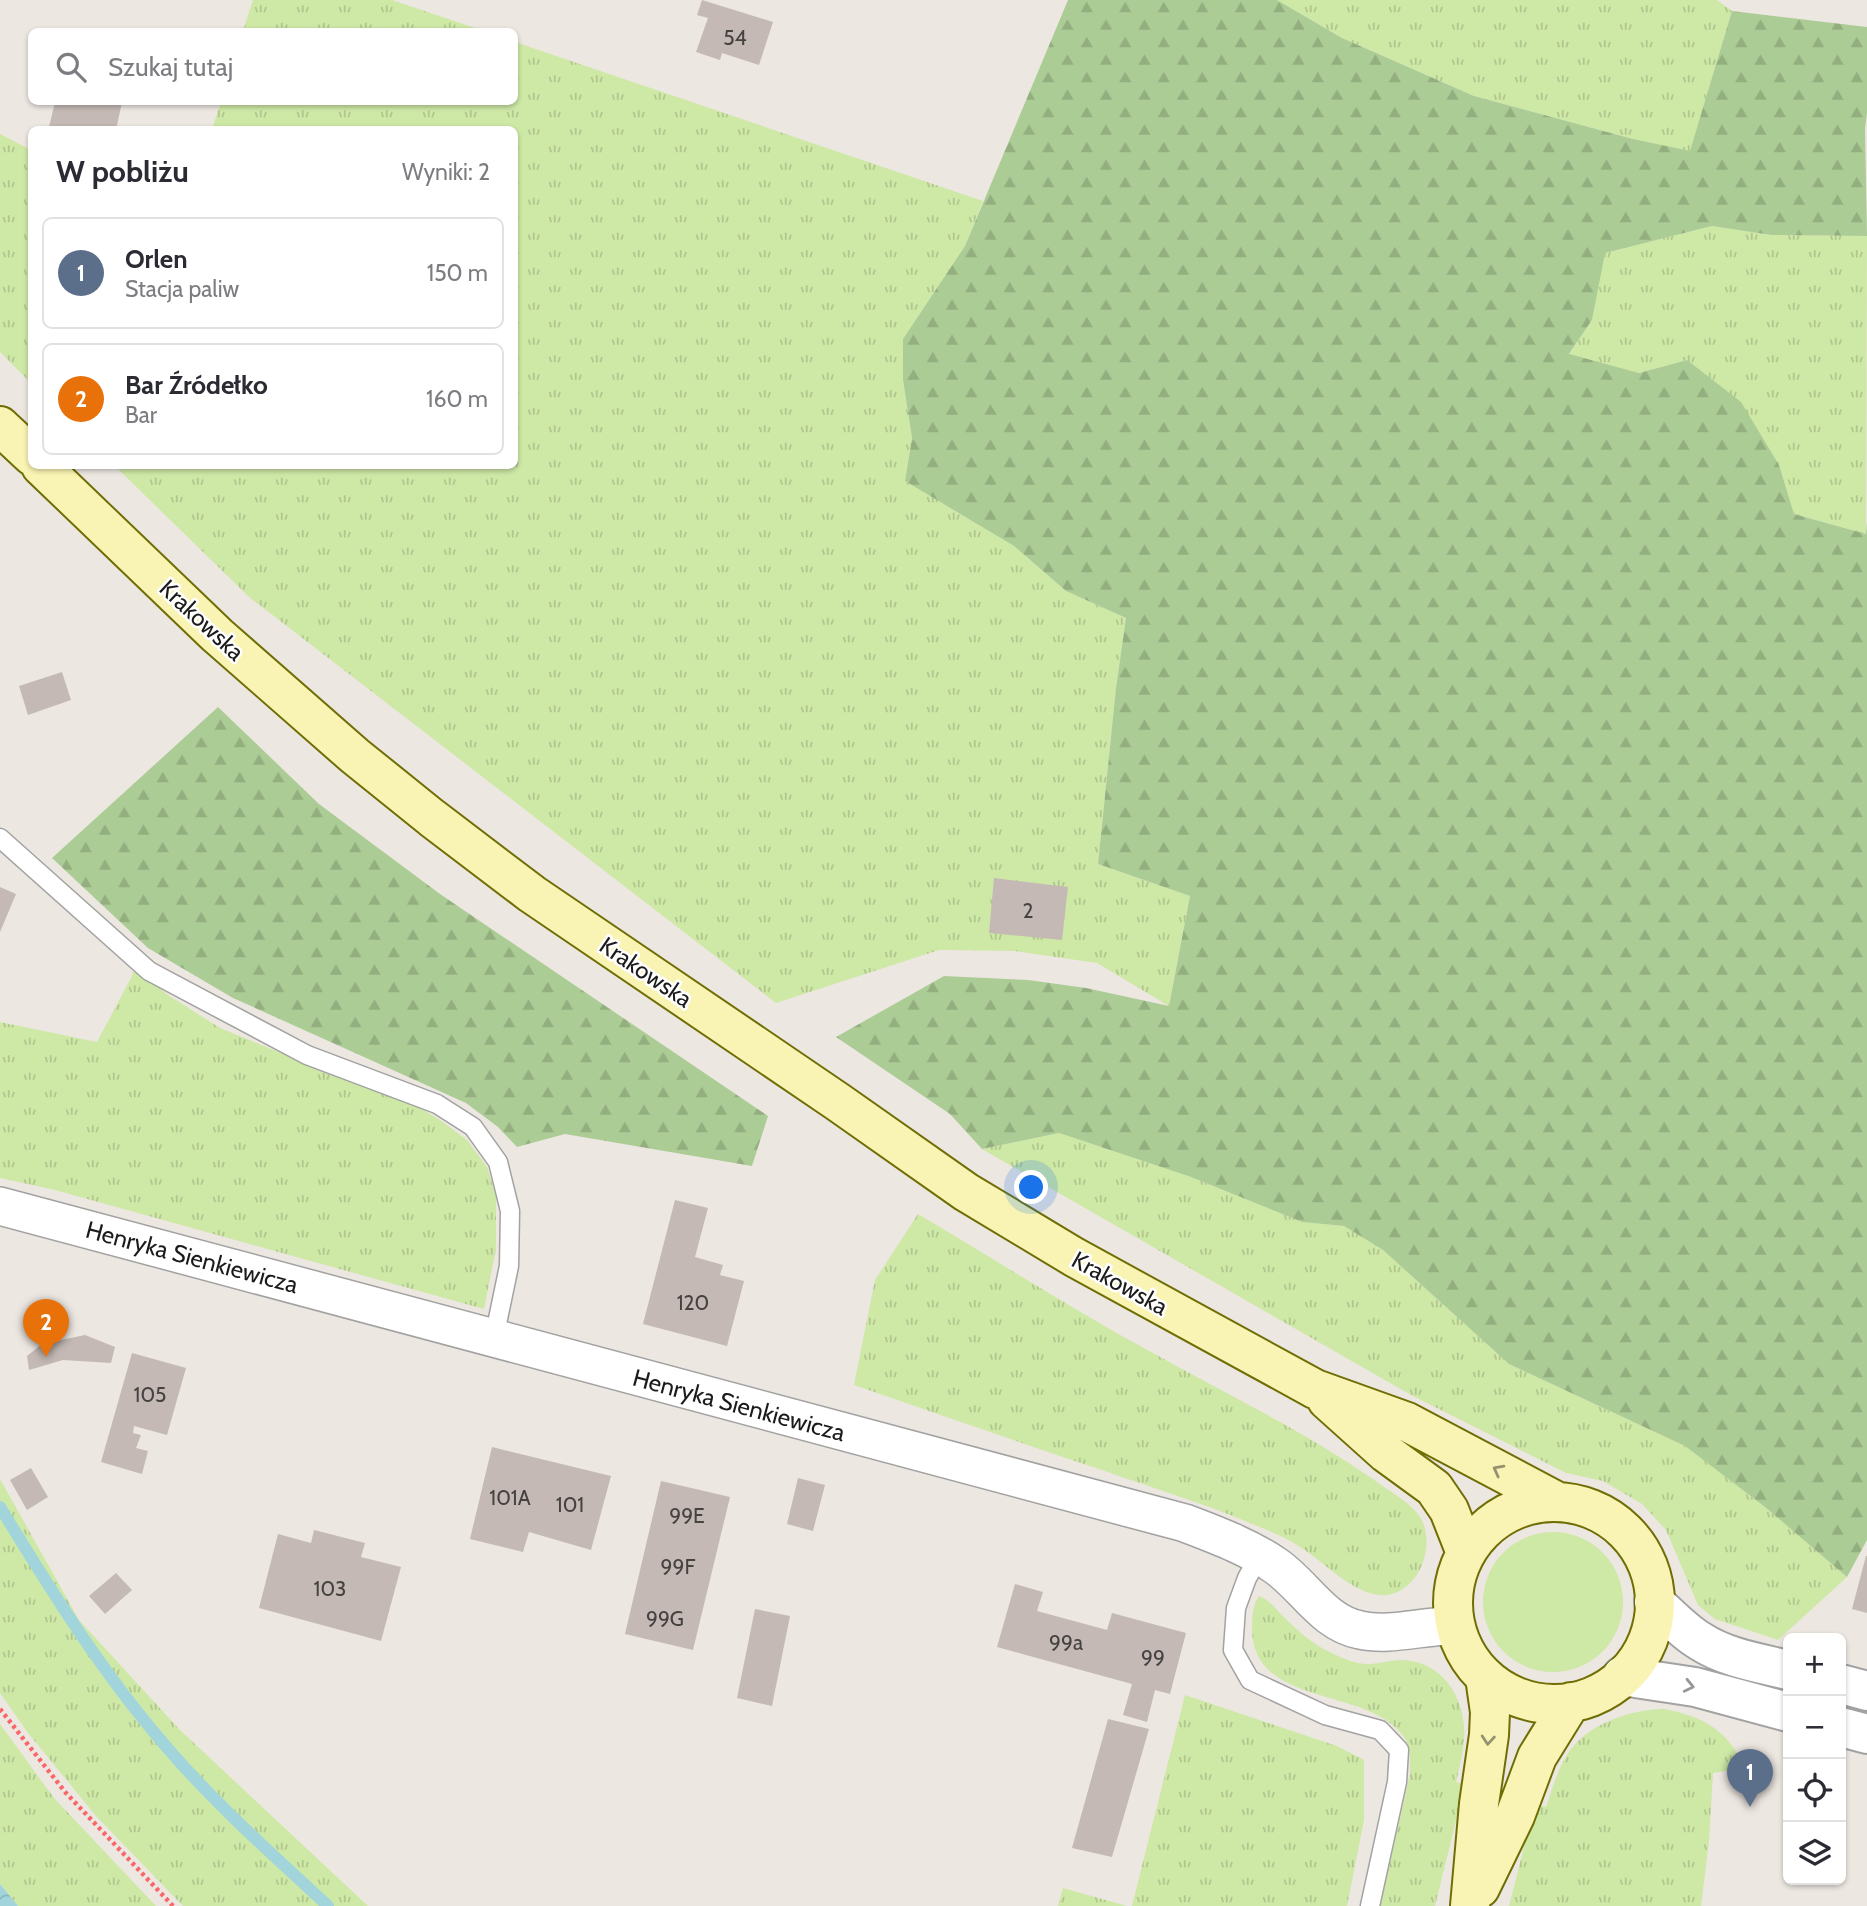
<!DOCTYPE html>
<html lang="pl">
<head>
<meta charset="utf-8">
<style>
  :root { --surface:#fff; --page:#f7f7f7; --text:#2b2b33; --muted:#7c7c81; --line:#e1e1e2; --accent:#0f766e }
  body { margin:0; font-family:Cabin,sans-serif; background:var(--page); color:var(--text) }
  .controls { position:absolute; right:21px; bottom:21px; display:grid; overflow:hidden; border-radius:10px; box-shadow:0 2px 5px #0004 }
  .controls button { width:63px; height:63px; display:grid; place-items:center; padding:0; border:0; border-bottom:2px solid var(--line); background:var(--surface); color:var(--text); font:35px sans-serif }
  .you { position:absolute; left:1032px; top:1188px; width:24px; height:24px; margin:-18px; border:5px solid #fff; border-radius:50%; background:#1a73e8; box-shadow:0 0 0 10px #1a73e833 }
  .badge { display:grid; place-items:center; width:46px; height:46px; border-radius:50%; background:var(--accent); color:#fff; font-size:23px; font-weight:700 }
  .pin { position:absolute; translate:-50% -58px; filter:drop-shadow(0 2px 4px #0008) }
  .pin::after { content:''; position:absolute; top:37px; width:24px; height:21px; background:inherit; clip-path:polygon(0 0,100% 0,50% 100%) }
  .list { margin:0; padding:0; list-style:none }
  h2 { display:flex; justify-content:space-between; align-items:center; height:91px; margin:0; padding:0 28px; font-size:30px }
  h2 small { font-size:23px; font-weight:400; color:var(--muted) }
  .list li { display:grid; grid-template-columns:46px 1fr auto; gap:21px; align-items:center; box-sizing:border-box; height:112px; margin:0 14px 14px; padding:0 14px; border:2px solid var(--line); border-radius:10px }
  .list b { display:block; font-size:26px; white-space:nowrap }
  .list p { margin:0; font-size:23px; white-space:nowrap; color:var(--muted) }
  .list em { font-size:23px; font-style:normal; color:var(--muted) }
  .icon { flex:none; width:38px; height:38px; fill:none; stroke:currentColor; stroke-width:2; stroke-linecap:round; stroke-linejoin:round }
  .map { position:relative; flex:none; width:1867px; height:1906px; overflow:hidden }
  .search { position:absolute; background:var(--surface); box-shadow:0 2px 5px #0004; left:28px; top:28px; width:490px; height:77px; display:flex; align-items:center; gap:18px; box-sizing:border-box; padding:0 24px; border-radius:10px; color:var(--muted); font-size:26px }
  .panel { position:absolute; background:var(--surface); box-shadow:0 2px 5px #0004; left:28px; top:126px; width:490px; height:343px; border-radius:10px }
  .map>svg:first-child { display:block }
  .grass { fill:url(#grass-tufts) }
  .forest { fill:url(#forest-firs) }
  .garden { fill:#cee8a6 }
  .water { fill:url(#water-waves) }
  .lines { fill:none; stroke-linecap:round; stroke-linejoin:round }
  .stream { stroke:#a1d5db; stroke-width:12 }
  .building { fill:#c4b9b4 }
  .service-casing { stroke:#a2a2a2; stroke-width:21 }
  .minor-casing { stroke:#a2a2a2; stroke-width:40 }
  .tertiary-casing { stroke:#a2a2a2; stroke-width:42 }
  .secondary-casing { stroke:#6f6e05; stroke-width:42 }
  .path { stroke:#f96669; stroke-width:4.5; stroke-dasharray:3.5 3.5; stroke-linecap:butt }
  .service { stroke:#fff; stroke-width:18 }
  .minor { stroke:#fff; stroke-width:37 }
  .tertiary { stroke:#fff; stroke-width:38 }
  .secondary { stroke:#f9f4b3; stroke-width:38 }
  .oneway { stroke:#95926f }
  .oneway2 { stroke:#989898 }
  .labels { text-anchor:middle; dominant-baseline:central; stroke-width:5; stroke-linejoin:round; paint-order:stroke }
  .number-label { font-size:21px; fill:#454241 }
  .street-label { font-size:24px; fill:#1b1b1b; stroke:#fff }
</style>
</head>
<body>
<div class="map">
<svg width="1867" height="1906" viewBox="0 0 1867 1906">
  <defs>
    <pattern id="grass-tufts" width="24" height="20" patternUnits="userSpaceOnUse" patternTransform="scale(1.75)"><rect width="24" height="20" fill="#cee8a6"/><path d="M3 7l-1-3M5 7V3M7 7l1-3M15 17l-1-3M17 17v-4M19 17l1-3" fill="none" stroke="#b0c68e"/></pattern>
    <pattern id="forest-firs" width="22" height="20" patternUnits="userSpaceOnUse" patternTransform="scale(1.75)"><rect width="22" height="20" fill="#accc95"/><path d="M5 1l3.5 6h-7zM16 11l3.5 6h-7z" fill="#93af80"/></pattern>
    <pattern id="water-waves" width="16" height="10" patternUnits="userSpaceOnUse" patternTransform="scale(1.75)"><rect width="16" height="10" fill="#a1d5db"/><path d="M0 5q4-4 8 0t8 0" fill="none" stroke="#8ab6bb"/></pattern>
  </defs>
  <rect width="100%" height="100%" fill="#ede7e1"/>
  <path class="grass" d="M253,0H392L484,31H243Z
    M1277,0H1717L1732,11L1690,152L1633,139L1474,96L1342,38Z
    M515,42L983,201L965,246L903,339V380L912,438L905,481L1014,546L1066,591L1126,618L1116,688L1098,864L1190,896L1169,1006L1097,963L1015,951L939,950L776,1003L249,597L115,466H514V130L212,129L221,102H514Z
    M0,134L31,150V383L0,352Z
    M1712,226L1771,235L1867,236L1866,534L1794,514L1779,465L1687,360L1639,373L1569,355L1592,320L1604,253Z
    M134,967L168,995L220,1028L369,1089L412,1103L440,1120L467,1140L487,1167L496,1196V1249L484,1309L55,1190L0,1178V1022L97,1042L132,976Z
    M1059,1133L1191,1177L1302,1222L1344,1226L1383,1250L1509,1364L1685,1446L1765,1507L1847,1577L1778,1640L1715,1619L1698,1605L1666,1530L1642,1504L1603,1481L1566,1473L1411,1395L982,1149Z
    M918,1214C996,1260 1073,1310 1153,1353C1226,1394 1304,1431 1373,1479C1387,1490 1407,1500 1418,1514C1433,1534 1427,1568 1409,1584C1373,1618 1330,1565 1300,1547C1286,1538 1270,1531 1255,1525C1206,1504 1155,1489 1105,1471C1021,1443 938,1414 854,1385L875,1280Z
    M0,1479L79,1620L180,1730L368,1906H183L96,1816L28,1733L0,1693Z
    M1259,1596C1271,1601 1274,1608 1283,1616C1297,1630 1312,1644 1330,1652C1342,1658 1357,1665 1371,1664C1381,1663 1392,1660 1403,1660C1445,1662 1467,1701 1464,1740C1463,1754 1459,1769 1456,1782L1465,1784L1435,1906H1380L1410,1774C1410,1761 1411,1747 1404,1737C1369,1686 1256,1708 1252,1632C1252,1620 1252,1605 1259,1596Z
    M1185,1695L1337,1746L1364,1760V1820L1347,1906H1132Z
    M1662,1709C1699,1714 1731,1731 1744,1768L1713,1773L1709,1841L1701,1906H1509L1535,1804L1546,1807C1552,1789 1557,1771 1567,1755C1585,1725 1628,1710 1662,1709Z
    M0,1724L54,1798L156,1906H18L0,1884Z
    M1063,1888L1127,1906H1058Z"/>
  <path class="forest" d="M1068,0H1277L1342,38L1474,96L1633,139L1690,151L1732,11L1867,27V113L1865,129L1867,236L1771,235L1712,226L1605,253L1592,320L1569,354L1639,373L1687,360L1741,402L1779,465L1794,514L1866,534L1867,521V1540L1847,1577L1765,1507L1685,1446L1509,1364L1383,1250L1344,1226L1302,1222L1191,1177L1059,1133L982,1149L950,1114L836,1037L944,976L1028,980L1086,988L1169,1006L1190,896L1098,864L1116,688L1126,618L1066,591L1014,546L905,481L912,438L903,380V339L965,246Z
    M218,707L319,804L440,894L768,1116L752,1166L565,1134L517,1147L498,1127L466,1103L233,998L148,948L52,858Z"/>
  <path class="garden" d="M1483 1602a70 70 0 1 1 140 0a70 70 0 1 1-140 0Z"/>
  <path class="water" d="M0,1884L18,1906H0Z"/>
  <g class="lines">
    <path class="stream" d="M0,1507C50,1589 101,1671 164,1744C214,1803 272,1854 328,1906"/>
  </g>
  <path class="building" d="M702,0L773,22L759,65L722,53L720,60L696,52L708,18L697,15Z
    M55,102H122L116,130H62L49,127Z
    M62,672L71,700L28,715L19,686Z
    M994,878L1068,887L1062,940L989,933Z
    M0,887L16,894L0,932Z
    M675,1200L708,1208L695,1257L723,1265L720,1275L744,1281L727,1346L643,1324Z
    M85,1335L115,1347L111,1363L63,1360L29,1370L27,1356L42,1344Z
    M132,1353L186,1368L167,1435L134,1426L133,1433L141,1435L136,1448L148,1451L142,1474L101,1462Z
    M492,1447L611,1476L591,1550L529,1532L523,1552L470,1539Z
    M31,1468L48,1497L27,1510L10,1480Z
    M798,1478L825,1485L813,1531L787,1524Z
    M661,1481L730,1497L693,1650L625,1634Z
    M314,1530L365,1543L361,1557L401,1567L381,1641L259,1608L278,1534L311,1543Z
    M1866,1556H1867V1613L1852,1609Z
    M116,1573L132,1590L105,1614L89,1596Z
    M1015,1584L1043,1592L1037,1611L1107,1630L1112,1613L1186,1633L1170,1694L1155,1690L1147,1722L1123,1715L1132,1684L997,1647Z
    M755,1609L790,1616L772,1706L737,1698Z
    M1108,1719L1149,1729L1112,1857L1072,1848Z"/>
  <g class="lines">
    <defs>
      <path id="service" d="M0,838L149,971L307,1055L437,1104L473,1127L498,1162L510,1211L509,1266L494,1338
        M1260,1555L1247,1578L1236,1608L1233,1650L1250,1680L1325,1715L1380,1730L1399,1750L1397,1782L1370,1906"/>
      <path id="minor" d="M0,1206L1185,1523C1216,1535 1249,1547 1276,1566C1305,1586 1323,1623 1360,1630C1391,1637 1424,1625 1455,1626"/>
      <path id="tertiary" d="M1654,1602C1669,1615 1683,1631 1700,1641C1726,1658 1759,1663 1788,1670
        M1622,1676L1695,1687L1788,1712
        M1841,1684L1867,1691
        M1841,1727L1867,1734"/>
      <path id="secondary" d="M0,426L32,456
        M41,466L217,635L355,756L432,818L532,894L838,1102L966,1192L1074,1257L1315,1389L1407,1422L1558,1502
        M1327,1400L1386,1453L1434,1488L1449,1510L1466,1553
        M1453 1603a101 101 0 1 1 202 0a101 101 0 1 1-202 0Z
        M1480,1888L1515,1816L1537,1757L1571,1702
        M1470,1906L1479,1804L1489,1735L1490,1712L1485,1677"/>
    </defs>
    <use href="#service" class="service-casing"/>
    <use href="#minor" class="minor-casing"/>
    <use href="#tertiary" class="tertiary-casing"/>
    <use href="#secondary" class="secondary-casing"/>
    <path class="path" d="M0,1709L66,1793L173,1906"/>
    <use href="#service" class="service"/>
    <use href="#minor" class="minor"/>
    <use href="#tertiary" class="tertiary"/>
    <use href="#secondary" class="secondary"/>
  </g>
  <defs><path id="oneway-chevron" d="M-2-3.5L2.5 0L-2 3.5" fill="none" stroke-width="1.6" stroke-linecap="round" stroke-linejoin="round" transform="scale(1.75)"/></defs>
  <g class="oneway">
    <use href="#oneway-chevron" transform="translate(1498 1470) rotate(-152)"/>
    <use href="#oneway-chevron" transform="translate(1488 1740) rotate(95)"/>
  </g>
  <use class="oneway2" href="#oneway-chevron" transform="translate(1689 1686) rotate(13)"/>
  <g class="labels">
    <g class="number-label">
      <text x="735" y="37">54</text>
      <text x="1028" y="910">2</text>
      <text x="693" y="1302">120</text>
      <text x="150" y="1394">105</text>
      <text x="510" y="1497">101A</text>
      <text x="570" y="1504">101</text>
      <text x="687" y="1515">99E</text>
      <text x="678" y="1566">99F</text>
      <text x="330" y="1588">103</text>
      <text x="665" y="1618">99G</text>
      <text x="1066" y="1642">99a</text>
      <text x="1153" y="1657">99</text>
    </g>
    <g class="street-label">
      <text transform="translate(202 620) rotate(43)">Krakowska</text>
      <text transform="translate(646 972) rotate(34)">Krakowska</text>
      <text transform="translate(192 1257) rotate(15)">Henryka Sienkiewicza</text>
      <text transform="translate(1120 1283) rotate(29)">Krakowska</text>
      <text transform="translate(739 1405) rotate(15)">Henryka Sienkiewicza</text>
    </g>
  </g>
</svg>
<div class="controls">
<button>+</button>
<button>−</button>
<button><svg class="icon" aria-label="locate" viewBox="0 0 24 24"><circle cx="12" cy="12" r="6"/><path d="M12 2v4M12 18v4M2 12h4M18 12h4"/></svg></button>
<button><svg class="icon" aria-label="layers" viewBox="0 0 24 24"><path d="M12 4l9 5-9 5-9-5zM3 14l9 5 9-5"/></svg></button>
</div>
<div class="you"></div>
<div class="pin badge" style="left:1750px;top:1807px;background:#5c6f8a">1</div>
<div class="pin badge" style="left:46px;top:1357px;background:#e8710a">2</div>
<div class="search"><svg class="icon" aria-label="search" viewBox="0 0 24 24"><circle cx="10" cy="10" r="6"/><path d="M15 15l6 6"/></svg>Szukaj tutaj</div>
<section class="panel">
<h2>W pobliżu<small>Wyniki: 2</small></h2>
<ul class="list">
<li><span class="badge" style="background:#5c6f8a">1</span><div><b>Orlen</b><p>Stacja paliw</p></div><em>150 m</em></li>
<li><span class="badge" style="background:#e8710a">2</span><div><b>Bar Źródełko</b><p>Bar</p></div><em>160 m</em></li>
</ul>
</section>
</div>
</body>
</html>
